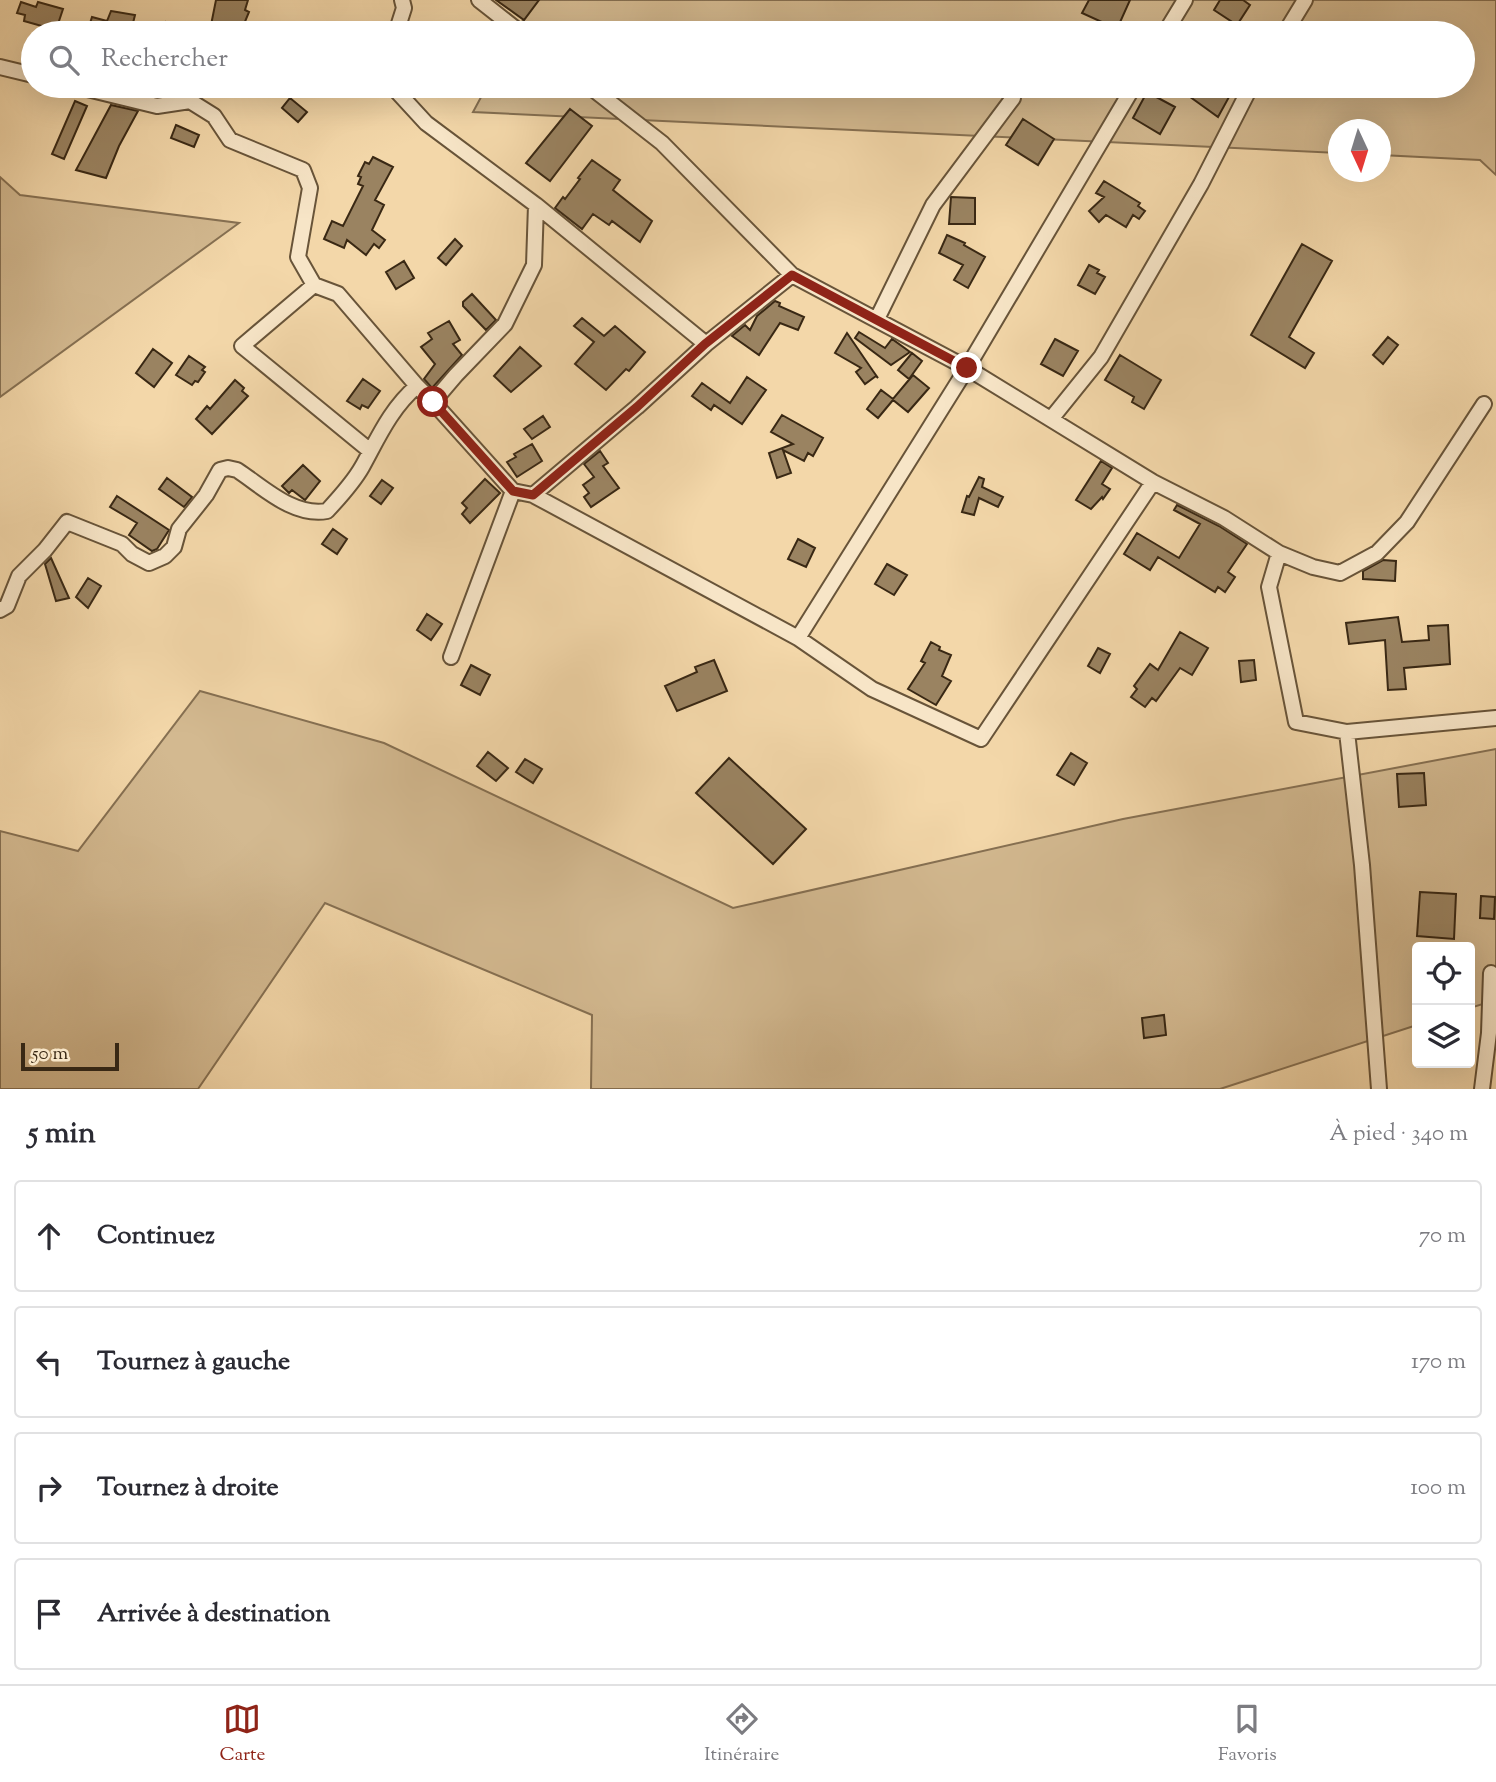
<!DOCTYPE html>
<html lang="fr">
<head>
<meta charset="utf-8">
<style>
  :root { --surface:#fff; --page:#f7f7f7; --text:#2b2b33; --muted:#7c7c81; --line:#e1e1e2; --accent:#8f2418 }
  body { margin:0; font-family:"Sorts Mill Goudy",serif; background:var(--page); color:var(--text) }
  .controls { position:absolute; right:21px; bottom:21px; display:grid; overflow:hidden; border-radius:7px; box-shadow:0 7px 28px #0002 }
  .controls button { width:63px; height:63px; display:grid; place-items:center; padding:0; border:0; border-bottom:2px solid var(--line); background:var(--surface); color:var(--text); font:35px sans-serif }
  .compass { position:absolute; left:1328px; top:119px; width:63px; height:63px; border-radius:50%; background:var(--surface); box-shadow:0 7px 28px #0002; rotate:176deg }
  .scale { position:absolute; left:21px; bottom:18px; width:98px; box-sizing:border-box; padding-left:7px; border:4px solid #392814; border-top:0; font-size:19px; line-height:24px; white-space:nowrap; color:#392814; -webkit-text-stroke:5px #f7e5c7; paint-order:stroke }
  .stop { position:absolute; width:21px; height:21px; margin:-16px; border:5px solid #8f2418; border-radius:50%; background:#fff }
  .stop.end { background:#8f2418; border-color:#fff; box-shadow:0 2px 7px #0008 }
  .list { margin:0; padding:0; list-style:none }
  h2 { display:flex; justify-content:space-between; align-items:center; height:91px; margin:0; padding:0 28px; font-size:30px }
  h2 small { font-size:23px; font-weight:400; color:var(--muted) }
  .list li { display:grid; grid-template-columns:46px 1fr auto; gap:21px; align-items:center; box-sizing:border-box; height:112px; margin:0 14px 14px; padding:0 14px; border:2px solid var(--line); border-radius:7px }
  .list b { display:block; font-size:26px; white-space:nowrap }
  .list em { font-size:23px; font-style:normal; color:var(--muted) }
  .icon { flex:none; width:38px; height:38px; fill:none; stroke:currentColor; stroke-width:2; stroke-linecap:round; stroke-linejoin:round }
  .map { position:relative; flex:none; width:1496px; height:1089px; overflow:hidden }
  .search { position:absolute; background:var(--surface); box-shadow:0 7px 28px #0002; left:21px; right:21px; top:21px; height:77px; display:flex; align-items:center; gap:18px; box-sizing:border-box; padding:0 24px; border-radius:38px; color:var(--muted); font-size:26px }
  .sheet { height:595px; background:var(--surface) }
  nav { display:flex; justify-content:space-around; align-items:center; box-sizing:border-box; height:98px; border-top:2px solid var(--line); background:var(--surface); font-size:19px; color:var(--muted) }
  nav a { display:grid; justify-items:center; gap:4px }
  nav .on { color:var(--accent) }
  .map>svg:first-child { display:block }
  .green { fill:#d3b990; stroke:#867052; stroke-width:2 }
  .building { fill:#9a8361; stroke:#392814; stroke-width:2 }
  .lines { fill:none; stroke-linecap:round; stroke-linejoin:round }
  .minor-casing { stroke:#685439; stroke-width:18 }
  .minor { stroke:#f7e5c7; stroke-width:14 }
  .route { stroke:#8f2418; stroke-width:9 }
</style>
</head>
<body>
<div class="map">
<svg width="1496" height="1089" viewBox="0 0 1496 1089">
  <rect width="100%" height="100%" fill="#f3d7a9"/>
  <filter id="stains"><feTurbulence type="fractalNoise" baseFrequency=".00286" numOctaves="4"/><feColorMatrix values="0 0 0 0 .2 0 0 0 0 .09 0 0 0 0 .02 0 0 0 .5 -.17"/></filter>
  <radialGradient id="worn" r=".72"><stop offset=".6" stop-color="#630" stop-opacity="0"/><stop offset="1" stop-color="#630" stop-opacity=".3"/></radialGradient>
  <path class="green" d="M534,0H1496V175L1480,160L1381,155L1380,130H1338V153L473,112L487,86H1463V33H516Z
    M0,177L20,195L239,223L0,397Z
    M200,691L384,743L733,908L1123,819L1496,749V1000L1470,1008V947H1417V1025L1220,1089H591L592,1015L325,903L198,1089H0V831L78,851Z"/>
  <path class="building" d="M216,0H248L245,10L249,12L244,24L261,33H247L211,25Z
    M496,0H539L524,20Z
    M1089,0H1130L1117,29L1082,13Z
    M1220,0H1243L1250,5L1237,25L1214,10Z
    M21,2L36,7L38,2L63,9L56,30L24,21L25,15L17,13Z
    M111,11L135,15L133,23L160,29L159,33H87L92,17L107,21Z
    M166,22L196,29V33H163Z
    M1175,86H1208L1229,97L1218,117Z
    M1147,92L1175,107L1160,134L1133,118Z
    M290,98L307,112L298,122L282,108Z
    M75,101L87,106L64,159L52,154Z
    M111,105L138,111L119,146L106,178L76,170Z
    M570,109L592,126L550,181L526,163Z
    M1023,119L1054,139L1038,165L1006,145Z
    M176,125L199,135L194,147L171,138Z
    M373,157L393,167L375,200L384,205L372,230L385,240L379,248L374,244L366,255L347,240L344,248L324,239L332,221L343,226L363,186L358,184L361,177L358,176L365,162L369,164Z
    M592,160L620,180L613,190L652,221L640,242L612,221L609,225L593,214L582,229L555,208L563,197L565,199L580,179L578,178Z
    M1104,181L1140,203L1138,206L1145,211L1139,219L1133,215L1126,227L1106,215L1099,222L1089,211L1104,197L1096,193Z
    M951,197L975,198V224H949Z
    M947,235L965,243L964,245L985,257L968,288L954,280L963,265L939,253Z
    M455,239L462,246L446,265L438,258Z
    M1302,244L1332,261L1289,337L1314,353L1305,368L1251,335Z
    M404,261L414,278L396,289L386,272Z
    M1089,265L1099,270L1097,273L1105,277L1095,294L1078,285Z
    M472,294L496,320L486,330L463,306V302Z
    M775,301L780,303L779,306L804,317L798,330L780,323L759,355L732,336L745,325L750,330L757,316Z
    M582,318L604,336L615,326L645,352L629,371L626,369L606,390L575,364L594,342L574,326Z
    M449,321L460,340L453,344L462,355L432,388L424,379L435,364L421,347L432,339L428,333Z
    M859,332L885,348L892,339L910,352L891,365L855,338Z
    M847,333L873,371L878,378L876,376L865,384L856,372L861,368L835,353Z
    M1388,337L1398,345L1383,364L1373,355Z
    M1055,339L1078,351L1063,376L1041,364Z
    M520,347L541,366L511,392L494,376Z
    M153,349L172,363L154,387L136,373Z
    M912,353L922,361L909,379L898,370Z
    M1120,355L1161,380L1144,409L1132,402L1134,397L1105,380Z
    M189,356L205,367L202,370L205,372L198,382L195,381L192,385L176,375Z
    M913,375L929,388L908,412L893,400L878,418L867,409L881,390L893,399Z
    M747,377L766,390L742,424L714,405L711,410L692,396L702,383L730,403Z
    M363,379L380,391L368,408L362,405L360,409L347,401Z
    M235,380L244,388L242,391L248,396L212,434L196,419L207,406L210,409Z
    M782,415L823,438L813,456L808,453L804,461L783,450L791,473L777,478L769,453L793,444L771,432Z
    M543,416L550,427L532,439L524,429Z
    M532,444L542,461L517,477L507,462L516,457L514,454Z
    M600,451L608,463L603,466L619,488L591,507L584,497L589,493L583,485L594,477L584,464Z
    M1101,461L1112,468L1102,484L1110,489L1103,499L1102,497L1091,509L1076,500Z
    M303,465L320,481L305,500L292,490L289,493L282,486Z
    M979,477L984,479L982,487L1003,497L998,507L979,498L974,515L962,512L967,496L969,497Z
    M167,478L192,497L184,507L159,489Z
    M485,479L500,493L470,523L462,514L467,508L462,503Z
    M382,480L393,488L381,504L370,496Z
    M117,496L169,530L157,549L152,551L129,535L137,523L110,507Z
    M1177,505L1219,526L1247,544L1228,572L1235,577L1225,592L1218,587L1215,592L1158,557L1150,570L1124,554L1137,533L1179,558L1200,524L1174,510Z
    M333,529L347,539L337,554L322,544Z
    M798,539L815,548L806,567L788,559Z
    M51,558L69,598L56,601L45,564Z
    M1383,560L1396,561L1395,581L1363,579V571Z
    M887,564L907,575L894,595L875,584Z
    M88,578L101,586L88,608L76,597Z
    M427,614L442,624L431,640L417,630Z
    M1398,617L1402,642L1429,640L1428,626L1448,625L1450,664L1404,668L1406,689L1388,690L1385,640L1349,644L1346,623Z
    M1180,632L1208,648L1192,675L1180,668L1156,701L1152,698L1145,707L1131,697L1137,689L1134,686L1150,664L1158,670Z
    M931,642L940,647L939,650L951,655L942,676L951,681L936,705L908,689L925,663L921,661Z
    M1098,648L1110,654L1100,673L1088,666Z
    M714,660L727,691L677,711L665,686L697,672L695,667Z
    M1254,660L1256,680L1241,682L1239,661Z
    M471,665L490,675L480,695L461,685Z
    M488,752L508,768L496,781L477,766Z
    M1071,753L1087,763L1074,785L1057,775Z
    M729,758L806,829L773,864L696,793Z
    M525,759L542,769L533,783L516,772Z
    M1424,773L1426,805L1399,807L1397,774Z
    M1420,892L1456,894L1454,939L1417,936Z
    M1481,896L1495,897L1494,919L1480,918Z
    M1164,1015L1166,1035L1144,1038L1142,1018Z"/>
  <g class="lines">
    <defs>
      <path id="minor" d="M479,0L521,33
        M396,33L404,8L402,0
        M1165,33L1185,0
        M1285,33L1305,0
        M0,67L33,75
        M75,86L157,106L190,101L214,116L230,140L303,170L310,188L298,257L314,285L338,294L417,386
        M589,86L662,143L792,275L967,368L1153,482L1224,518L1279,553L1269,587L1296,722L1347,732L1496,718
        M536,205L706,344L792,275
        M314,285L242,346L369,450
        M877,319L933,205L1013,98
        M433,402L513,491L533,495L637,407L706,344
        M1051,419L1101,357L1201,184L1251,86
        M533,495L798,638L872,689L981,739L1153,482
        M1279,553L1313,567L1340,573L1377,553L1407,522L1484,404
        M0,610L7,606L19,576L45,550L67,522L122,544L132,554L149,563L165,556L174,547L179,529L206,495L220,470L228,468L237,470C263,487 293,517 327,511C339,498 353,483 362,467C378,438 391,408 417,386L433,402L456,375L505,324L534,265L536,205L426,123L392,86
        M798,638L967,368L1134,86
        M451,657L513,491
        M1347,732L1362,865L1379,1089
        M1482,1089L1489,1033L1491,973"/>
    </defs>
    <use href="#minor" class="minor-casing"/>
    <use href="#minor" class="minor"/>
  </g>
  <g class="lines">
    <path class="route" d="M433,402L513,491L533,495L637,407L705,344L792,275L967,368"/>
  </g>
  <rect width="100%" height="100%" filter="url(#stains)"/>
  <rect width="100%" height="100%" fill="url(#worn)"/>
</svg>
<div class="controls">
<button><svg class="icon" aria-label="locate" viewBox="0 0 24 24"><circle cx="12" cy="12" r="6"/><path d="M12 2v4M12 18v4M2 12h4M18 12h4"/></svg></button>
<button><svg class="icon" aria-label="layers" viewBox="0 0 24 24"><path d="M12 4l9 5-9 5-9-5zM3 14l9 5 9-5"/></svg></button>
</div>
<svg class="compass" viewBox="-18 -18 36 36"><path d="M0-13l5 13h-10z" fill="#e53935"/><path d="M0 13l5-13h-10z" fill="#7c7c81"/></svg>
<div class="scale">50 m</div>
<div class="stop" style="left:433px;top:402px"></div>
<div class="stop end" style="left:967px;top:368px"></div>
<div class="search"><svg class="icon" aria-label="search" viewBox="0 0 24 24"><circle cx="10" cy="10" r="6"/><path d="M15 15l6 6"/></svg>Rechercher</div>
</div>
<section class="sheet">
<h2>5 min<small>À pied · 340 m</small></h2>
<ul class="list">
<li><svg class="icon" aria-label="ahead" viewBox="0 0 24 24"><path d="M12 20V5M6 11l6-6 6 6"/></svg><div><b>Continuez</b></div><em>70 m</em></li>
<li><svg class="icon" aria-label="left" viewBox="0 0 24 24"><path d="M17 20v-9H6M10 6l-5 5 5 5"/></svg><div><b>Tournez à gauche</b></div><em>170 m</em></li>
<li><svg class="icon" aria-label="right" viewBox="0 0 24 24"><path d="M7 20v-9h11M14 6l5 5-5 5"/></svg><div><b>Tournez à droite</b></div><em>100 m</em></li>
<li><svg class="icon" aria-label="arrive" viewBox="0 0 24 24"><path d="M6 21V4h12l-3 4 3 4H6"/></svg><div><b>Arrivée à destination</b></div></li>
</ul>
</section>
<nav>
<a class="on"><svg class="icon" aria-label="map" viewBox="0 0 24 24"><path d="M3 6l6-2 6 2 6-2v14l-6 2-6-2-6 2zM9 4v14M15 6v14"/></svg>Carte</a>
<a><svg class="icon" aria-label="directions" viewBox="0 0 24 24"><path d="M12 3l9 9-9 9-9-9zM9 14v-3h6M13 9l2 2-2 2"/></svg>Itinéraire</a>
<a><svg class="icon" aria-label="saved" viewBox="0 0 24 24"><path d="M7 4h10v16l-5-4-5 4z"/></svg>Favoris</a>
</nav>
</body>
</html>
